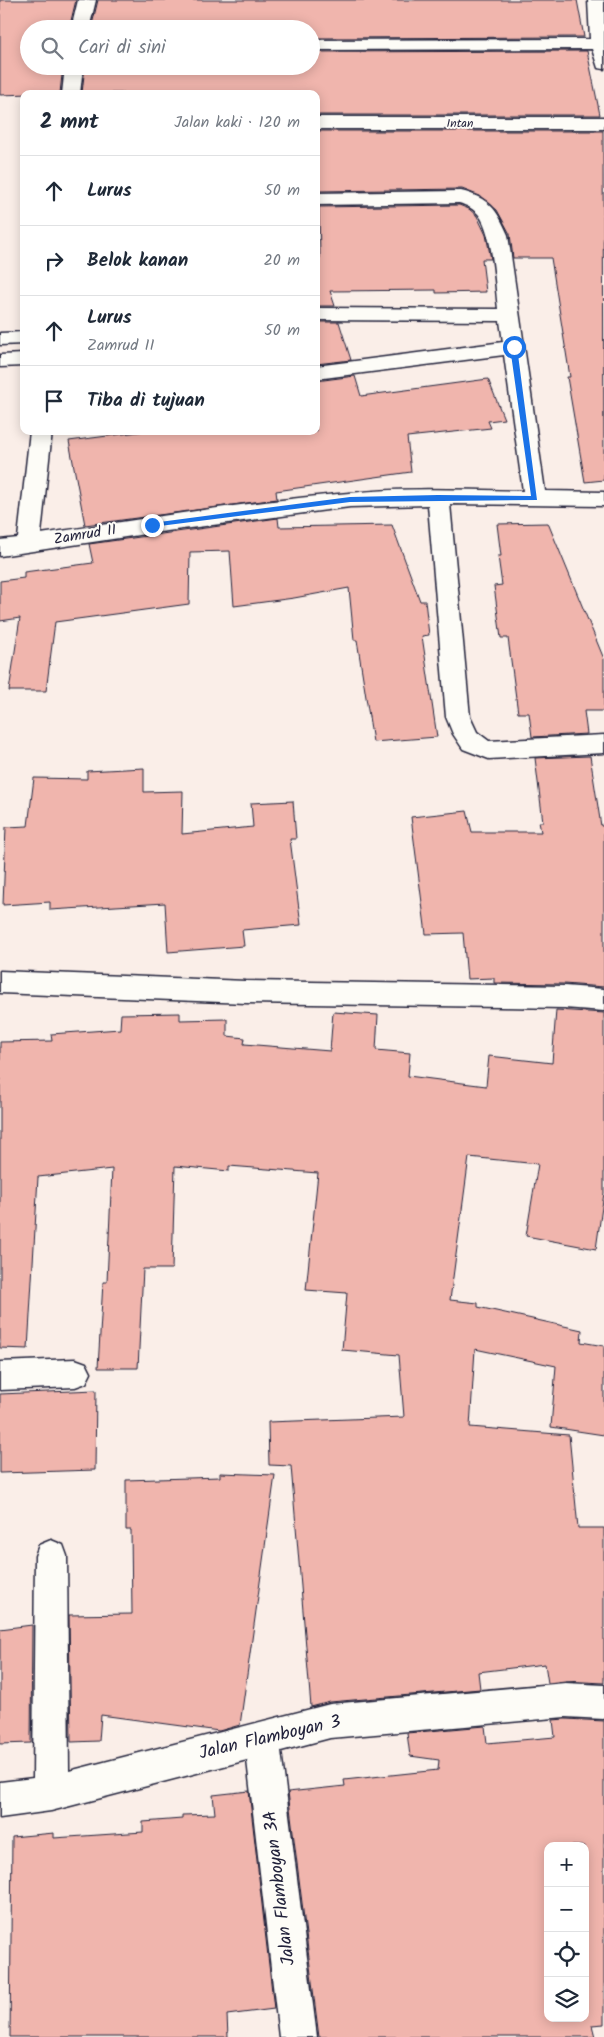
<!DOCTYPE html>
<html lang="id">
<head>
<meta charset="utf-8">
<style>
  :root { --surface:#fff; --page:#f2f2f3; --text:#1f2937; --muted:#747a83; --line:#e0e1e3 }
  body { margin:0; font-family:Kalam,sans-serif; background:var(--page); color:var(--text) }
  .controls { position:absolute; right:15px; bottom:15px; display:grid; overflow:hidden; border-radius:10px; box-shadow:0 2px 12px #0003 }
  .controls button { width:45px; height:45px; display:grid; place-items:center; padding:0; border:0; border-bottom:1px solid var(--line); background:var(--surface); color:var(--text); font:25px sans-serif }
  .stop { position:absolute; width:15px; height:15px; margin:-11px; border:4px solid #1a73e8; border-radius:50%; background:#fff }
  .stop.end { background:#1a73e8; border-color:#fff; box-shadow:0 1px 5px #0008 }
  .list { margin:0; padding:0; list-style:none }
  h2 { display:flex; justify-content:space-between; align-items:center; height:65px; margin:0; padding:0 20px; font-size:21px }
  h2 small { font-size:16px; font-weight:400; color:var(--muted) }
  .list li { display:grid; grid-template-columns:32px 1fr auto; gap:15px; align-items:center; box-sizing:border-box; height:70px; padding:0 20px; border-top:1px solid var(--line) }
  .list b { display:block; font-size:19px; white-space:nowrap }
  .list p { margin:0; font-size:16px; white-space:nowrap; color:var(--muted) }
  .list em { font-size:16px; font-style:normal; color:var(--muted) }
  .icon { flex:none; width:28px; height:28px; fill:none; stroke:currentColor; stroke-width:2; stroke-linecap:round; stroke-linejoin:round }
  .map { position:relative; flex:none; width:604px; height:2037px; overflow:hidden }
  .search { position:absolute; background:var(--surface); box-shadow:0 2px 12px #0003; left:20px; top:20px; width:300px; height:55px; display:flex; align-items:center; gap:12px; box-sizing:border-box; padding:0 18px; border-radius:28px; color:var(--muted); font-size:19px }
  .panel { position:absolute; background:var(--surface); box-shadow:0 2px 12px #0003; left:20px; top:90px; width:300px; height:345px; border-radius:10px }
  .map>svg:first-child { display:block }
  .building { fill:#f0b5ad; stroke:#22223b; fill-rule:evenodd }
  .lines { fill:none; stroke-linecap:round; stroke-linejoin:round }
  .minor-casing { stroke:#22223b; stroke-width:3 }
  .minor { fill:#fdfcf7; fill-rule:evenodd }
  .route { fill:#1a73e8 }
  .labels { text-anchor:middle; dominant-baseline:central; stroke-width:4; stroke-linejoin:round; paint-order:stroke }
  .far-street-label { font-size:12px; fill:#22223b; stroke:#fdfcf7 }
  .street-label { font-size:15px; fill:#22223b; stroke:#fdfcf7 }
  .near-street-label { font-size:18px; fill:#22223b; stroke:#fdfcf7 }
</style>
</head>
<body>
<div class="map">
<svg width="604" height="2037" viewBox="0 0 604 2037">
  <rect width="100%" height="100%" fill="#faeee8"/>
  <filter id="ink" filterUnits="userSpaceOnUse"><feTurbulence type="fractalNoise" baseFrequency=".02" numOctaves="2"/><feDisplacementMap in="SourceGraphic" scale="10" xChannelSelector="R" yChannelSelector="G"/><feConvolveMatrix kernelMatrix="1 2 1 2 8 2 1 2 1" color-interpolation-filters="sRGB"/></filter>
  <g filter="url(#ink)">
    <path class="building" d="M0,0H76L69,29H29V66H63L60,93L0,95Z
      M98,0H577L584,37L311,38V29H91Z
      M587,51L600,115H316V94L82,93L85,66H311V52Z
      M316,131H603L604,480L585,482L567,377H570L551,258H513L510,234L497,210L480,196L462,189L318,191Z
      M459,205L469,209L477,216L486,235L491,259H482L486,292L436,293V290L330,291L335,306H316V258H320L319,207Z
      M316,322H339L351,360L316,364Z
      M355,376L361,396L488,379L504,419L488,421L491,428L407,437L411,472L276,491L277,499L85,525L69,441L146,431H316V381Z
      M278,518L279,527L392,525L420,601H425L429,635L422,636L437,737L373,742L357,640H354L349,588L294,598L234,606L230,551L190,552L189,604L55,622L46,691H9L20,618L0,621V581L24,578V572L93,563L89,544Z
      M548,523L604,659V711H584L587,734L532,737L529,713H518L508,638H501L494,586L502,585L498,556H501L497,524Z
      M590,756L601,826H604V987L564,984L494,983V978L467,979L463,933L426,934L411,817L467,811L472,832H541L539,822H543L535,758Z
      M144,768V792L183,791L182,834L253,827L251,803L293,801L296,839H290L301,925L242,930L244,946L168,952L165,903L50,910V902L3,905L6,827L28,826L34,778L87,779V771Z
      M556,1010L604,1013V1193L596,1249L526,1236L538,1164L469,1157L450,1300L478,1303V1307L582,1330L581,1342L604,1346V1435L551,1427L556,1366L475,1349L470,1427L569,1435L578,1528H604V1683L565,1681L548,1683L545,1664L478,1672L480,1689L330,1702L311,1707L291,1466L269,1465L268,1422L404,1417L399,1355L342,1350L347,1293L306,1290L318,1173L229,1166V1171L175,1166L172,1269H143L138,1368H98L103,1282H107L112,1169L38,1177L28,1349L0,1348V1042L52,1041L51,1034L120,1029L121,1014L180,1013V1020L227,1019V1036L245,1038L244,1044L330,1051L333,1012L378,1015L376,1050L410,1053L408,1076L486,1086L489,1056L552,1063Z
      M96,1390L95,1470L0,1473V1394Z
      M220,1473L275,1475L240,1725L219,1731L101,1715L99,1741L71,1742L69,1615L132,1614L131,1530H126V1480L220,1477Z
      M32,1625L31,1743L0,1744V1629Z
      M565,1719L604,1721V2024L592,2025L595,2037H319L288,1792L345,1786L344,1780L438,1770L439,1760L410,1756L407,1733L485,1726L487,1743L555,1737L553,1720ZM548,1846H585V2018H548Z
      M249,1791L274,2009L227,2015L228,2037H10L12,1837L54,1833V1838L143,1832V1822L182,1819V1815L215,1814L213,1795Z"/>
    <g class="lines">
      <defs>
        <path id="minor" d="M78,0H96L89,29H71Z
          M588,0H604V69L598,68L592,49L311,50V40L590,39Z
          M65,66H83L80,94H62Z
          M316,117H604V129H316Z
          M461,191C489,198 497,209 508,235L545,491L604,492V506L450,504L470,717L477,732L489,741L604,735V753L489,759L463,749L453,734L446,717L428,505L350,507L152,533L0,556V540L18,538L30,431H52L41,534C143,519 246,502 349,493C406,487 465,490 523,491L504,355L316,379V366L503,342L500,321L316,320V308L498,309C495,284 493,234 479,215C474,209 466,205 459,203L316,205V193Z
          M24,332V344L0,345V333Z
          M24,354V366L0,367V355Z
          M0,971L246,981L564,986L604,989V1011L564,1008L246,1003L0,993Z
          M75,1359L86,1363L91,1373L86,1383L75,1387L0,1390V1362Z
          M51,1540L63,1545L67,1556L69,1771L330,1704L565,1683L604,1685V1719L565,1717L330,1738L281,1751L317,2037H279L247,1760L51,1811L0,1818V1782L33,1778L35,1556L39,1545Z"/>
      </defs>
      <use href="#minor" class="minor-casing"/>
      <use href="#minor" class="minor"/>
    </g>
  </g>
  <path class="route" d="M514,345L517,347L537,500L350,502L152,527L149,525L152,523L350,497L438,495L531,496L510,347Z"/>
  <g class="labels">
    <g class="far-street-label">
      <text x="460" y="123">Intan</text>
    </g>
    <g class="street-label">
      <text transform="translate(85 535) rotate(-9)">Zamrud II</text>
    </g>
    <g class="near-street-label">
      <text transform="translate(270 1738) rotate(-13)">Jalan Flamboyan 3</text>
      <text transform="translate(280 1888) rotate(-97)">Jalan Flamboyan 3A</text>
    </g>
  </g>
</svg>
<div class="controls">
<button>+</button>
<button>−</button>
<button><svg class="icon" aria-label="locate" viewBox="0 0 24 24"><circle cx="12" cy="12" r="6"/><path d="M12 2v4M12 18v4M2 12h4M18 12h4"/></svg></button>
<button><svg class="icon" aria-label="layers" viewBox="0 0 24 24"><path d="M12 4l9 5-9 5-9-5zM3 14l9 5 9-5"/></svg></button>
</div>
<div class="stop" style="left:514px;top:347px"></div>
<div class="stop end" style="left:152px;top:525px"></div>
<div class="search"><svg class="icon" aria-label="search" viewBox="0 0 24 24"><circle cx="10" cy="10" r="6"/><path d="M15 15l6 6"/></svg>Cari di sini</div>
<section class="panel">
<h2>2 mnt<small>Jalan kaki · 120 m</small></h2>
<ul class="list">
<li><svg class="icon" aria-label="ahead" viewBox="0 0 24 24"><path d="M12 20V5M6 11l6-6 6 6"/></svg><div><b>Lurus</b></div><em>50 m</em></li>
<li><svg class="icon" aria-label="right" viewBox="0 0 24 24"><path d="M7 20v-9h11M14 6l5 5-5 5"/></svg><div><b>Belok kanan</b></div><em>20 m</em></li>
<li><svg class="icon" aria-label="ahead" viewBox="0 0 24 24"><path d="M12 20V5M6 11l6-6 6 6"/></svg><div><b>Lurus</b><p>Zamrud II</p></div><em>50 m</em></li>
<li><svg class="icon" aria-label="arrive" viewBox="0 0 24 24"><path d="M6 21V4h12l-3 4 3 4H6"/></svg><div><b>Tiba di tujuan</b></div></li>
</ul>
</section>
</div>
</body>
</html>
